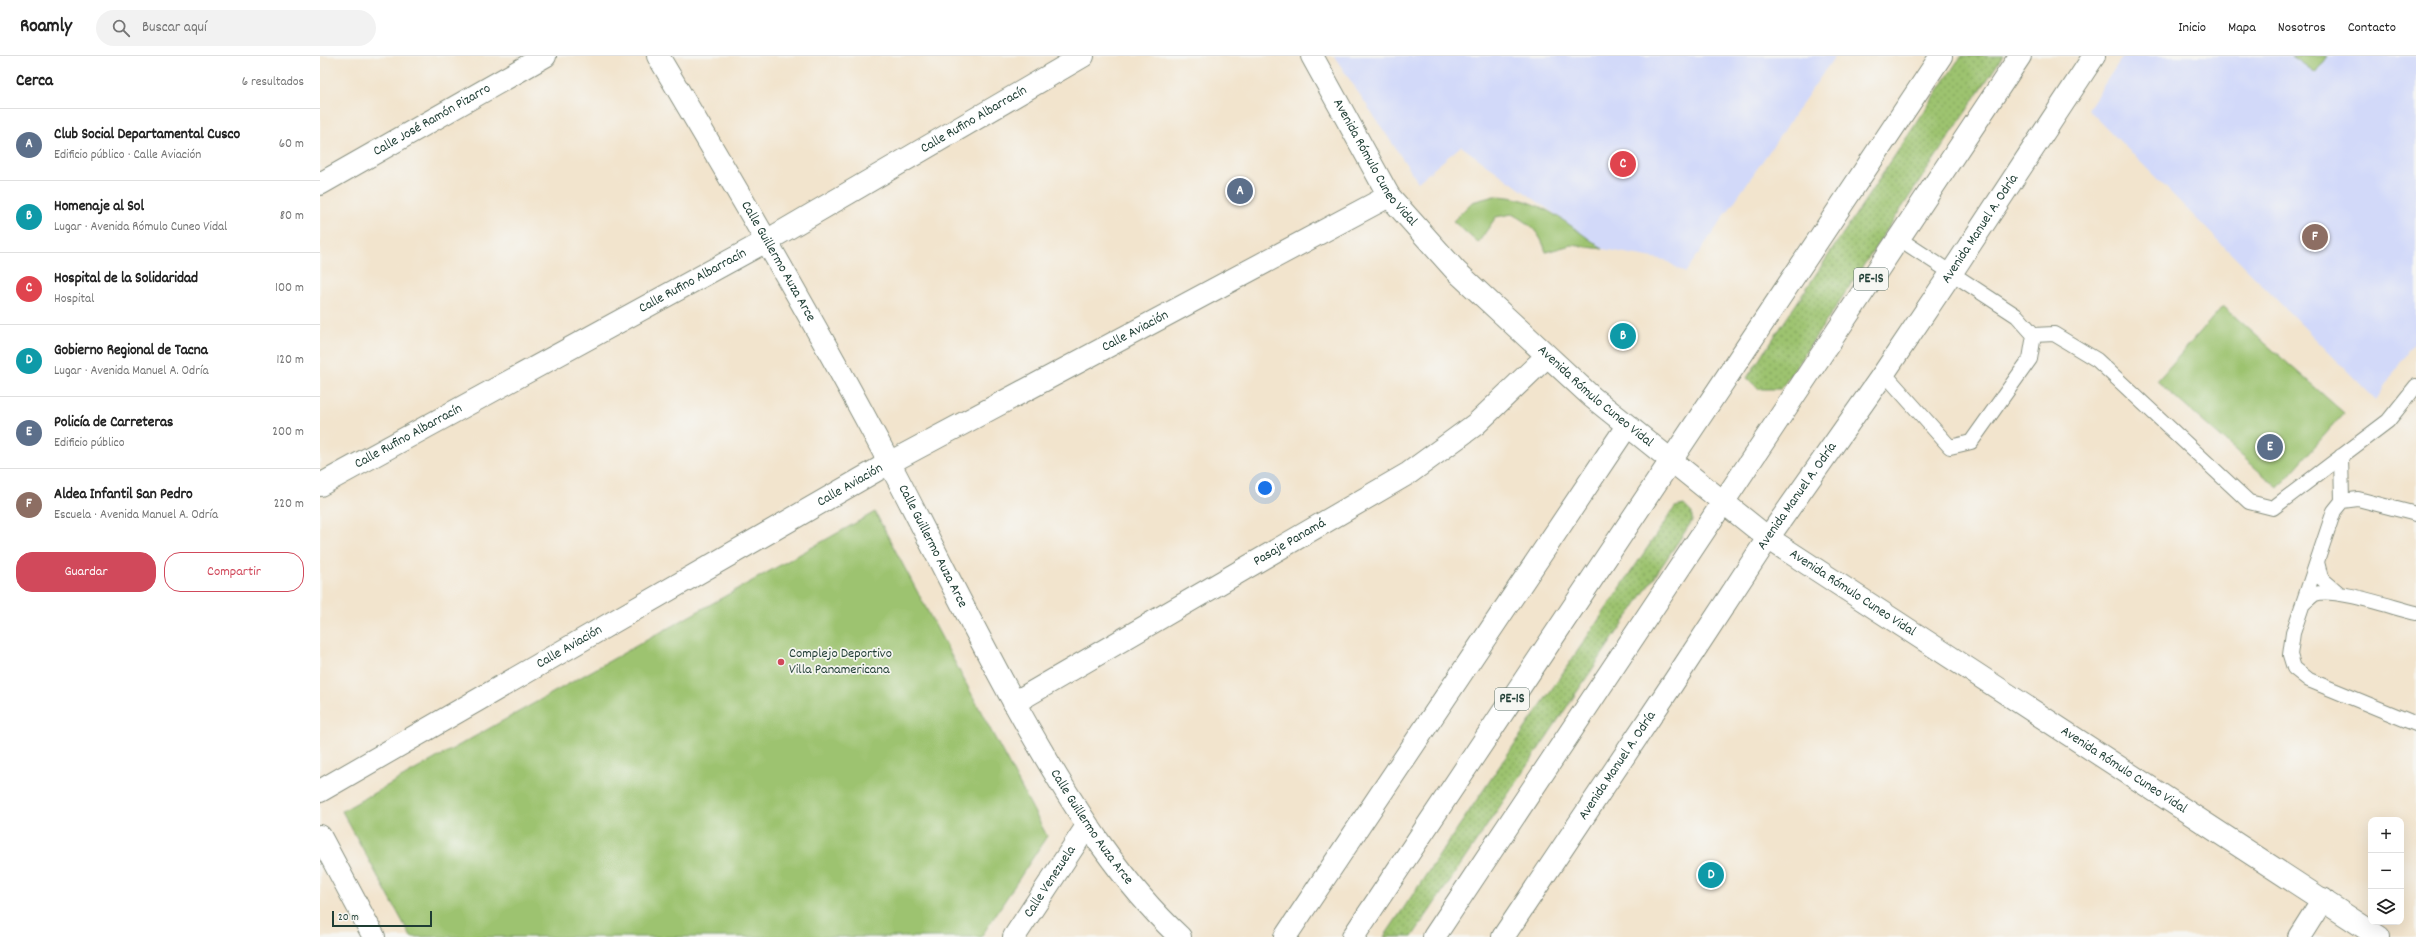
<!DOCTYPE html>
<html lang="es">
<head>
<meta charset="utf-8">
<style>
  :root { --surface:#fff; --page:#f2f2f2; --text:#222; --muted:#767676; --line:#e0e0e0; --accent:#d1495b }
  body { margin:0; font-family:Dekko,sans-serif; background:var(--page); color:var(--text) }
  .controls { position:absolute; right:12px; bottom:12px; display:grid; overflow:hidden; border-radius:8px; box-shadow:0 4px 16px #0002 }
  .controls button { width:36px; height:36px; display:grid; place-items:center; padding:0; border:0; border-bottom:1px solid var(--line); background:var(--surface); color:var(--text); font:20px sans-serif }
  .scale { position:absolute; left:12px; bottom:10px; width:100px; box-sizing:border-box; padding-left:4px; border:2px solid #1f3d34; border-top:0; font-size:11px; line-height:14px; white-space:nowrap; color:#1f3d34; -webkit-text-stroke:3px #f6f6f2; paint-order:stroke }
  .you { position:absolute; left:945px; top:432px; width:14px; height:14px; margin:-10px; border:3px solid #fff; border-radius:50%; background:#1a73e8; box-shadow:0 0 0 6px #1a73e833 }
  .badge { display:grid; place-items:center; width:26px; height:26px; border-radius:50%; background:var(--accent); color:#fff; font-size:13px; font-weight:700 }
  .pin { position:absolute; translate:-50% -50%; border:2px solid #fff; box-shadow:0 1px 4px #0006 }
  .list { margin:0; padding:0; list-style:none }
  h2 { display:flex; justify-content:space-between; align-items:center; height:52px; margin:0; padding:0 16px; font-size:17px }
  h2 small { font-size:13px; font-weight:400; color:var(--muted) }
  .list li { display:grid; grid-template-columns:26px 1fr auto; gap:12px; align-items:center; box-sizing:border-box; height:72px; padding:0 16px; border-top:1px solid var(--line) }
  .list b { display:block; font-size:15px; white-space:nowrap }
  .list p { margin:0; font-size:13px; white-space:nowrap; color:var(--muted) }
  .list em { font-size:13px; font-style:normal; color:var(--muted) }
  .actions { display:flex; gap:8px; padding:12px 16px }
  .actions a { flex:1; padding:9px 0; border:1px solid var(--accent); border-radius:16px; text-align:center; font-size:14px; color:var(--accent) }
  .actions .main { background:var(--accent); color:#fff }
  .icon { flex:none; width:22px; height:22px; fill:none; stroke:currentColor; stroke-width:2; stroke-linecap:round; stroke-linejoin:round }
  .map { position:relative; flex:none; width:2096px; height:881px; overflow:hidden }
  header { display:flex; align-items:center; gap:24px; box-sizing:border-box; height:56px; padding:0 20px; background:var(--surface); border-bottom:1px solid var(--line) }
  header strong { font-size:19px }
  nav { display:flex; gap:22px; margin-inline-start:auto; font-size:14px }
  .search { width:280px; height:36px; background:var(--page); display:flex; align-items:center; gap:10px; box-sizing:border-box; padding:0 14px; border-radius:22px; color:var(--muted); font-size:15px }
  main { display:flex }
  aside { flex:1; background:var(--surface) }
  .map>svg:first-child { display:block }
  .built { fill:#d2d9f9 }
  .grass { fill:url(#grass-dots); stroke:#5e8052 }
  .park { fill:#9dc36f; stroke:#5e8052 }
  .lines { fill:none; stroke-linecap:round; stroke-linejoin:round }
  .lane-casing { stroke:#889080; stroke-width:16 }
  .street-casing { stroke:#889080; stroke-width:24 }
  .secondary-casing { stroke:#889080; stroke-width:24 }
  .highway-casing { stroke:#889080; stroke-width:24 }
  .lane { stroke:#fff; stroke-width:14 }
  .street { stroke:#fff; stroke-width:22 }
  .secondary { stroke:#fff; stroke-width:22 }
  .highway { stroke:#fff; stroke-width:22 }
  .poi-dot { fill:#d1495b; stroke:#f6f6f2; stroke-width:1.5 }
  .labels { text-anchor:middle; dominant-baseline:central; stroke-width:3.5; stroke-linejoin:round; paint-order:stroke }
  .shield { fill:#f6f6f2; stroke:#60746d; stroke-width:1 }
  .shield-label { font-size:13px; font-weight:bold; fill:#1f3d34 }
  .street-label { font-size:14px; fill:#1f3d34; stroke:#f6f6f2 }
  .poi-label { font-size:14px; fill:#1f3d34; stroke:#f6f6f2; text-anchor:start }
</style>
</head>
<body>
<header>
<strong>Roamly</strong>
<div class="search"><svg class="icon" aria-label="search" viewBox="0 0 24 24"><circle cx="10" cy="10" r="6"/><path d="M15 15l6 6"/></svg>Buscar aquí</div>
<nav><a>Inicio</a><a>Mapa</a><a>Nosotros</a><a>Contacto</a></nav>
</header>
<main>
<aside>
<h2>Cerca<small>6 resultados</small></h2>
<ul class="list">
<li><span class="badge" style="background:#5c6f8a">A</span><div><b>Club Social Departamental Cusco</b><p>Edificio público · Calle Aviación</p></div><em>60 m</em></li>
<li><span class="badge" style="background:#0f9aa8">B</span><div><b>Homenaje al Sol</b><p>Lugar · Avenida Rómulo Cuneo Vidal</p></div><em>80 m</em></li>
<li><span class="badge" style="background:#e0444e">C</span><div><b>Hospital de la Solidaridad</b><p>Hospital</p></div><em>100 m</em></li>
<li><span class="badge" style="background:#0f9aa8">D</span><div><b>Gobierno Regional de Tacna</b><p>Lugar · Avenida Manuel A. Odría</p></div><em>120 m</em></li>
<li><span class="badge" style="background:#5c6f8a">E</span><div><b>Policía de Carreteras</b><p>Edificio público</p></div><em>200 m</em></li>
<li><span class="badge" style="background:#8d6e63">F</span><div><b>Aldea Infantil San Pedro</b><p>Escuela · Avenida Manuel A. Odría</p></div><em>220 m</em></li>
</ul>
<div class="actions"><a class="main">Guardar</a><a>Compartir</a></div>
</aside>
<div class="map">
<svg width="2096" height="881" viewBox="0 0 2096 881">
  <defs>
    <pattern id="grass-dots" width="8" height="8" patternUnits="userSpaceOnUse"><rect width="8" height="8" fill="#9dc36f"/><path d="M2 2h.1M6 6h.1" fill="none" stroke="#7fa05c" stroke-width="1.8" stroke-linecap="round"/></pattern>
  </defs>
  <rect width="100%" height="100%" fill="#f6f6f2"/>
  <filter id="ink" filterUnits="userSpaceOnUse"><feTurbulence type="fractalNoise" baseFrequency=".025" numOctaves="2"/><feDisplacementMap in="SourceGraphic" scale="8" xChannelSelector="R" yChannelSelector="G"/><feConvolveMatrix kernelMatrix="1 2 1 2 8 2 1 2 1" color-interpolation-filters="sRGB"/></filter>
  <filter id="wash" filterUnits="userSpaceOnUse"><feTurbulence type="fractalNoise" baseFrequency=".012" numOctaves="4" result="noise"/><feDisplacementMap in="SourceGraphic" scale="16" xChannelSelector="R" yChannelSelector="G"/><feGaussianBlur stdDeviation="0.9" result="paint"/><feColorMatrix in="noise" values="0 0 0 0 0 0 0 0 0 0 0 0 0 0 0 0 0 1.4 0 .05"/><feComposite in="paint" operator="in"/></filter>
  <g filter="url(#wash)">
    <rect width="100%" height="100%" fill="#f2e4cd"/>
    <path class="built" d="M1014,0H1515L1365,217L1345,204L1283,193L1141,90L1098,126Z
      M1803,0H2096V283L2056,344L1768,53Z"/>
    <path class="grass" d="M1641,0H1683L1461,333H1439L1427,322Z
      M1364,449L1372,457V465L1092,881H1064L1355,451Z"/>
    <path class="park" d="M1972,0H2008L1996,17Z
      M1174,140C1219,140 1247,168 1283,193L1251,189L1226,196C1220,176 1210,168 1192,158L1176,161L1158,187L1133,165L1152,146Z
      M1903,250L2024,357L1958,432L1837,325Z
      M555,456L727,780L661,881H91L22,755Z"/>
  </g>
  <g filter="url(#ink)">
    <g class="lines">
      <defs>
        <path id="lane" d="M1714,279L1734,278L1777,304L1929,446L1953,452L2068,365L2096,330
          M1564,317L1630,391L1651,386L1710,303L1714,279L1697,260L1578,182
          M2021,400L2022,445
          M2096,458L2038,443L2022,445L2014,455L1973,577L1970,599L1974,612L1989,624L2096,668
          M1997,506L2001,522L2020,538
          M1983,548C1987,545 1991,540 1995,538C2014,531 2074,552 2096,557"/>
        <g id="street">
          <path id="s1" d="M338,0C418,135 497,270 570,408C619,501 664,596 717,687C757,756 801,826 860,881"/>
          <path id="s2" d="M992,0L1069,140L1136,215L1272,341L1448,482L2059,881"/>
          <path id="s3" d="M0,128L225,0"/>
          <path id="s4" d="M0,429L448,184L763,0"/>
          <path id="s5" d="M694,647L1089,417L1156,368L1227,300"/>
          <path id="s6" d="M0,735L569,407L1069,140"/>
          <path id="s7" d="M694,881L767,770"/>
          <path d="M965,881L1307,370"/>
          <path id="s8" d="M1183,881L1353,627L1448,482L1564,317L1632,216L1774,0"/>
          <path d="M1979,881L2003,843"/>
        </g>
        <path id="secondary" d="M0,780L54,881"/>
        <path id="highway" d="M1033,881L1621,0
          M1114,881L1700,0"/>
      </defs>
      <use href="#lane" class="lane-casing"/>
      <use href="#street" class="street-casing"/>
      <use href="#secondary" class="secondary-casing"/>
      <use href="#highway" class="highway-casing"/>
      <use href="#lane" class="lane"/>
      <use href="#street" class="street"/>
      <use href="#secondary" class="secondary"/>
      <use href="#highway" class="highway"/>
    </g>
  </g>
  <circle class="poi-dot" cx="461" cy="606" r="4"/>
  <g class="labels">
    <g class="shield">
      <rect x="1534" y="212" width="34" height="22" rx="3"/>
      <rect x="1175" y="632" width="34" height="22" rx="3"/>
    </g>
    <g class="shield-label">
      <text x="1551" y="223">PE-1S</text>
      <text x="1192" y="643">PE-1S</text>
    </g>
    <g class="street-label">
      <text stroke="none"><textPath href="#s4" startOffset="749">Calle Rufino Albarracín</textPath></text>
      <text stroke="none"><textPath href="#s3" startOffset="129">Calle José Ramón Pizarro</textPath></text>
      <text stroke="none"><textPath href="#s2" startOffset="124">Avenida Rómulo Cuneo Vidal</textPath></text>
      <text stroke="none"><textPath href="#s8" startOffset="854">Avenida Manuel A. Odría</textPath></text>
      <text stroke="none"><textPath href="#s1" startOffset="238">Calle Guillermo Auza Arce</textPath></text>
      <text stroke="none"><textPath href="#s4" startOffset="425">Calle Rufino Albarracín</textPath></text>
      <text stroke="none"><textPath href="#s6" startOffset="936">Calle Aviación</textPath></text>
      <text stroke="none"><textPath href="#s2" startOffset="448">Avenida Rómulo Cuneo Vidal</textPath></text>
      <text stroke="none"><textPath href="#s4" startOffset="101">Calle Rufino Albarracín</textPath></text>
      <text stroke="none"><textPath href="#s6" startOffset="612">Calle Aviación</textPath></text>
      <text stroke="none"><textPath href="#s8" startOffset="530">Avenida Manuel A. Odría</textPath></text>
      <text stroke="none"><textPath href="#s5" startOffset="319">Pasaje Panamá</textPath></text>
      <text stroke="none"><textPath href="#s1" startOffset="562">Calle Guillermo Auza Arce</textPath></text>
      <text stroke="none"><textPath href="#s2" startOffset="772">Avenida Rómulo Cuneo Vidal</textPath></text>
      <text stroke="none"><textPath href="#s6" startOffset="288">Calle Aviación</textPath></text>
      <text stroke="none"><textPath href="#s8" startOffset="206">Avenida Manuel A. Odría</textPath></text>
      <text stroke="none"><textPath href="#s2" startOffset="1096">Avenida Rómulo Cuneo Vidal</textPath></text>
      <text stroke="none"><textPath href="#s1" startOffset="885">Calle Guillermo Auza Arce</textPath></text>
      <text stroke="none"><textPath href="#s7" startOffset="66">Calle Venezuela</textPath></text>
    </g>
    <g class="poi-label">
      <text x="469" y="598">Complejo Deportivo<tspan x="469" dy="16">Villa Panamericana</tspan></text>
    </g>
  </g>
</svg>
<div class="controls">
<button>+</button>
<button>−</button>
<button><svg class="icon" aria-label="layers" viewBox="0 0 24 24"><path d="M12 4l9 5-9 5-9-5zM3 14l9 5 9-5"/></svg></button>
</div>
<div class="scale">20 m</div>
<div class="you"></div>
<div class="pin badge" style="left:920px;top:135px;background:#5c6f8a">A</div>
<div class="pin badge" style="left:1303px;top:280px;background:#0f9aa8">B</div>
<div class="pin badge" style="left:1303px;top:108px;background:#e0444e">C</div>
<div class="pin badge" style="left:1391px;top:819px;background:#0f9aa8">D</div>
<div class="pin badge" style="left:1950px;top:391px;background:#5c6f8a">E</div>
<div class="pin badge" style="left:1995px;top:181px;background:#8d6e63">F</div>
</div>
</main>
</body>
</html>
